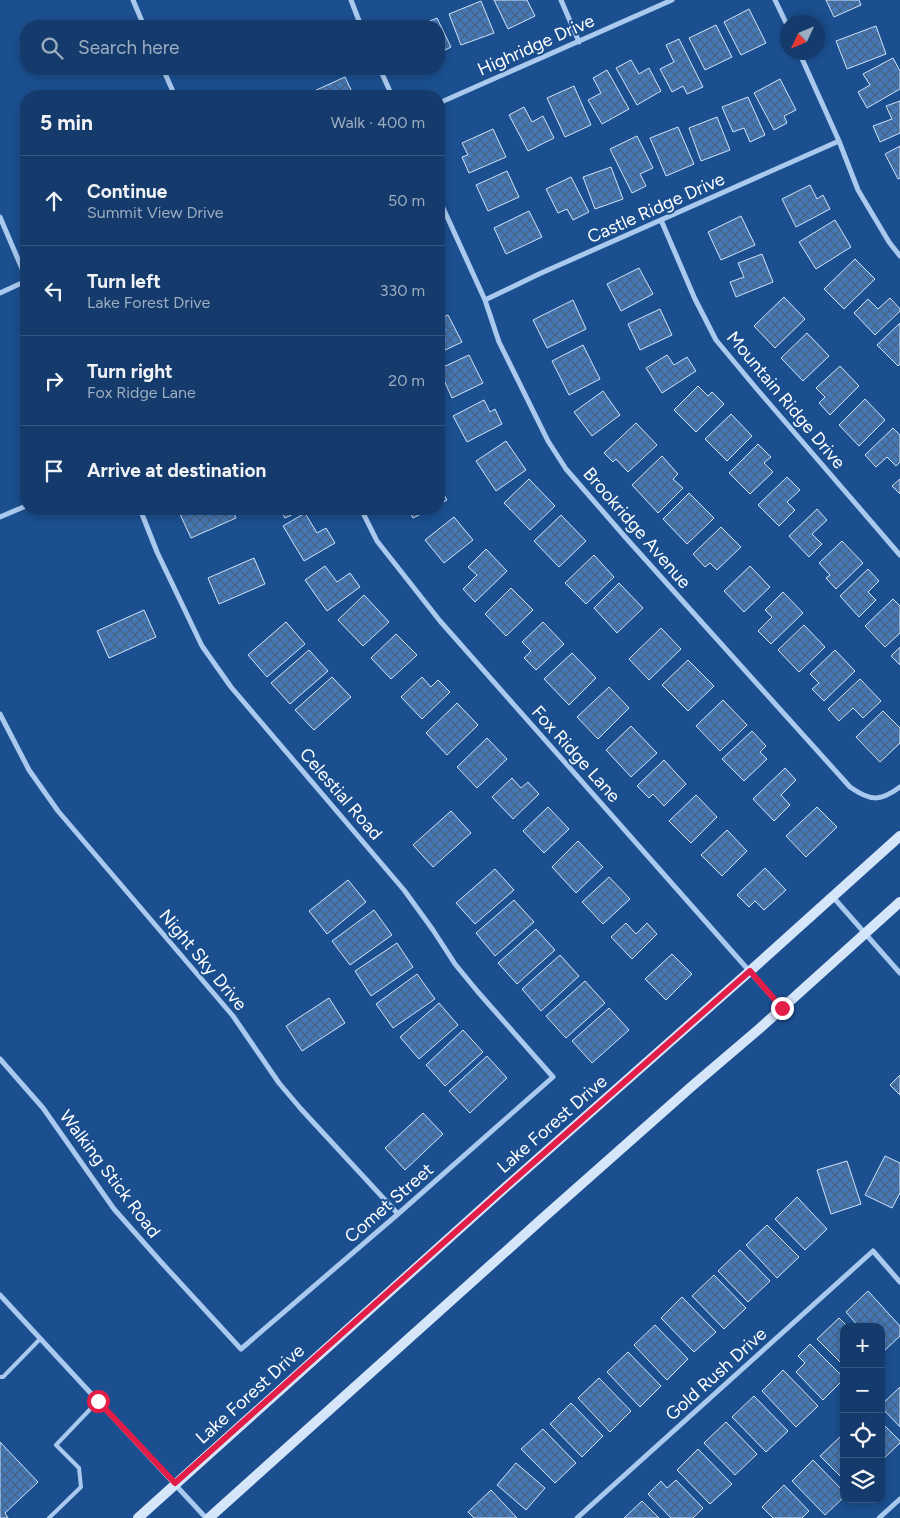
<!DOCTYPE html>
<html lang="en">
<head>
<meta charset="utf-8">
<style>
  :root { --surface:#143b6b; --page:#1d4271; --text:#f1f3f6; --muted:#9dadc1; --line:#33557e }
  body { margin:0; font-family:Figtree,sans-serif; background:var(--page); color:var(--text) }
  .controls { position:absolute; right:15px; bottom:15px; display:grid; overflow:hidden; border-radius:10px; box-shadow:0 2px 8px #0003 }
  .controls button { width:45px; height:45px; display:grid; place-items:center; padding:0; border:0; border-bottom:1px solid var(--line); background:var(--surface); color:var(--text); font:25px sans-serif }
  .compass { position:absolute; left:780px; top:15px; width:45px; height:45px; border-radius:50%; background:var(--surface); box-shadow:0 2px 8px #0003; rotate:226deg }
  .stop { position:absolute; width:15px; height:15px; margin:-11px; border:4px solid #e11d48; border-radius:50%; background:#fff }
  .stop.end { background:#e11d48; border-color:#fff; box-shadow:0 1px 5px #0008 }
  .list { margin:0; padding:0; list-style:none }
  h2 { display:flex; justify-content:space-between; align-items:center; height:65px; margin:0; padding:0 20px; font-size:21px }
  h2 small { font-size:16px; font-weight:400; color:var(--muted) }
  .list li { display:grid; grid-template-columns:32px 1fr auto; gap:15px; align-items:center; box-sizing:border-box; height:90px; padding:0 20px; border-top:1px solid var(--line) }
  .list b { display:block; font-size:19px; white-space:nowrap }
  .list p { margin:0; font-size:16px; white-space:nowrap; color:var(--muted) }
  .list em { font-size:16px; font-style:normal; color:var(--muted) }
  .icon { flex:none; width:28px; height:28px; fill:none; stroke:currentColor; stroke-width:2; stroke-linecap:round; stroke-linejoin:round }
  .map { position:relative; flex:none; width:900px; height:1518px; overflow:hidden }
  .search { position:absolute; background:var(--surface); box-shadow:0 2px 8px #0003; left:20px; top:20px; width:425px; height:55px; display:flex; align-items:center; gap:12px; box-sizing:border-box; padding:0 18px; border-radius:20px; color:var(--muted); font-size:19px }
  .panel { position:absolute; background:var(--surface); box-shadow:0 2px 8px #0003; left:20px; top:90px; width:425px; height:425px; border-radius:20px }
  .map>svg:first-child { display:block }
  .building { fill:url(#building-cross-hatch); stroke:#cfe3fa }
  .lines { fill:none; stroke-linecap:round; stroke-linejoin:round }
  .service { stroke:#a9c9ee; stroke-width:4 }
  .minor { stroke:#a9c9ee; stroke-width:5 }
  .secondary { stroke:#d6e6fa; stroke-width:10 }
  .route { stroke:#e11d48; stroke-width:6 }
  .labels { text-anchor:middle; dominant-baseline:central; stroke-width:4; stroke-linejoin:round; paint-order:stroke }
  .street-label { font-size:18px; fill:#fff; stroke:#1b4f8f }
</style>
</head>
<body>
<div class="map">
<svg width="900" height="1518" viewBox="0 0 900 1518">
  <defs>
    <pattern id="building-cross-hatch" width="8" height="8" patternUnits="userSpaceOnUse" patternTransform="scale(1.25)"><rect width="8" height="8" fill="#4478b7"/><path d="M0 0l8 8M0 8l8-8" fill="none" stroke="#486282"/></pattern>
  </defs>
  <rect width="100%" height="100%" fill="#1b4f8f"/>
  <path class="building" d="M494,0H527L535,16L508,29Z
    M826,0H859L861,5L834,17Z
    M481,1L494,33L461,45L449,14Z
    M749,9L766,43L741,55L724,22Z
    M437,18L451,47L439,53V26H418Z
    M716,25L732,57L705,70L689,38Z
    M876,26L886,54L847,69L836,41Z
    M679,39L703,87L687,94L683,86L672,92L660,69L674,62L666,45Z
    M893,58L900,71V89L867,108L858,92L870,85L863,74Z
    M631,60L639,74L649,68L661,91L637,105L616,68Z
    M607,70L629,109L602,124L588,100L601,93L593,78Z
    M345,77L354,96H314L312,92Z
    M780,79L796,110L784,116L787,123L774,130L754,93Z
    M574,86L591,125L565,137L547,98Z
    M748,97L765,135L750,142L744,128L733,132L722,107Z
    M900,101V133L880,142L873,126L892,119L886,106Z
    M524,107L532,122L543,116L554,138L528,151L509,115Z
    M717,117L730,150L701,161L689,128Z
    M678,127L694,164L666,176L650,138Z
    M493,129L506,157L469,173L462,157L468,155L462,143Z
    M637,136L653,168L640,174L646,186L632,193L610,149Z
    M900,146V178L898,179L885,154Z
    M611,167L623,199L595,209L583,177Z
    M507,171L519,197L488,211L476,185Z
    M571,177L589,212L573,220L567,209L558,213L546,189Z
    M810,185L817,199L823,195L830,209L796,227L782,199Z
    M529,211L542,237L506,254L494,228Z
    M741,216L755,245L721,260L708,232Z
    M835,220L851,247L816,269L799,242Z
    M762,254L773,282L736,297L730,282L744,277L738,263Z
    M855,259L875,279L844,309L824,289Z
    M639,268L653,294L621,311L607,284Z
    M784,297L805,319L775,348L754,326Z
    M890,298L900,309V311L875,335L854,313L868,299L878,309Z
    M573,300L586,329L547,348L533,320Z
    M660,309L672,335L640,350L628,324Z
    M448,315L462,342L439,353V319Z
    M900,323V364L898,366L877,345Z
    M807,333L829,356L803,381L781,358Z
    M583,345L600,379L569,395L552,361Z
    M469,355L483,383L452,398L439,369Z
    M667,355L674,365L687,357L696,371L662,393L646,368Z
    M840,366L859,386L830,415L819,403L825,397L816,388Z
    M698,386L708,396L712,392L724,404L696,432L674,410Z
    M603,391L620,415L592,436L574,412Z
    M865,399L885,420L859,446L839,425Z
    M484,400L490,412L495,409L502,424L467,442L453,416Z
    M731,414L752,436L727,461L705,439Z
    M636,423L657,445L628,472L616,459L613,462L604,453Z
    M893,428L900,435V462L896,466L887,457L876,467L865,455Z
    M506,441L526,470L496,491L476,461Z
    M758,444L771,457L764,463L773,472L750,494L729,473Z
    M662,456L678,474L673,479L683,488L658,513L632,485Z
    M787,477L800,490L787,502L795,510L779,526L758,505Z
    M529,479L555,506L530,530L504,503Z
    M900,479V494L892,486Z
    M439,486L447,500L439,504Z
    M689,493L714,518L687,544L663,519Z
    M186,509H232L236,518L191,538L179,512Z
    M280,509H304L285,518Z
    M408,509H431L413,518Z
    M817,509L827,520L812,534L822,544L809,557L789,536Z
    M305,513L317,533L326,528L335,543L304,561L283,526Z
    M561,515L586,541L559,567L534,541Z
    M454,517L473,540L444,563L425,540Z
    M721,527L741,547L717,570L710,563L705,567L693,554Z
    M842,541L863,563L836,589L826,578L830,575L819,563Z
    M486,549L507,571L475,602L463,589L477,575L468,567Z
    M594,555L614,577L586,604L565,583Z
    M254,558L265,584L219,604L208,578Z
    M325,566L337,582L350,573L360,587L327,611L305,580Z
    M750,566L770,587L744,612L724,591Z
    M868,569L879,581L868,592L876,600L859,617L840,596Z
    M619,583L643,608L617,633L594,608Z
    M511,588L533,610L506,636L485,614Z
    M783,592L803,613L771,644L758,631L772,617L765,610Z
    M364,595L389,622L363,646L338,620Z
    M893,599L900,606V633L885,647L865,626Z
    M144,610L156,637L109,658L97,631Z
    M286,622L305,644L267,677L248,655Z
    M543,622L564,644L536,670L524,658L531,651L522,642Z
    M804,625L825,647L799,672L778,650Z
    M661,628L681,649L649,680L629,659Z
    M396,634L417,655L391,679L371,658Z
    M900,647V665L891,656Z
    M309,650L328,671L290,704L271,683Z
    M835,650L855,671L824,701L812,689L819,683L810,674Z
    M572,653L596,678L569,705L544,679Z
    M688,660L714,686L688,711L662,685Z
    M332,677L351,697L314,730L295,710Z
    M422,677L431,687L438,680L450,692L422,719L401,697Z
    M860,679L881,701L863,718L853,708L839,721L828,709Z
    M609,687L629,708L598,739L577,717Z
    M723,700L747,725L720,751L696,726Z
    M457,703L478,725L447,755L426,733Z
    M883,711L900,728V743L880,762L856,737Z
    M631,726L657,753L631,777L606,750Z
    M752,731L766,746L760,752L767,759L744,781L722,759Z
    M487,738L507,759L477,788L457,767Z
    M664,760L686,784L664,806L653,794L649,798L637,786Z
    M785,768L796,780L781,795L790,805L774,821L753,799Z
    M512,778L521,788L528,782L539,794L513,819L492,797Z
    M696,795L717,817L691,843L669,821Z
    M548,807L569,829L544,853L523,831Z
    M817,807L837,827L806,857L786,836Z
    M451,811L471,833L433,867L413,845Z
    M727,830L747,851L722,876L701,855Z
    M578,841L603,867L576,893L552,867Z
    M765,868L786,890L764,910L755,901L749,907L737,895Z
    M495,869L514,890L475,924L456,903Z
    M609,877L630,899L603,924L582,902Z
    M348,880L366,902L327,934L309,911Z
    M514,900L534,922L495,956L476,933Z
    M374,910L392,935L350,965L332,941Z
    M626,923L636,934L647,923L657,934L632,959L611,937Z
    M536,929L555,950L517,984L498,963Z
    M397,943L413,967L371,996L355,971Z
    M672,954L692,974L666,1000L645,979Z
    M560,955L579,976L541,1011L522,989Z
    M417,974L435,999L393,1028L376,1004Z
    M585,981L605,1003L566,1038L546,1016Z
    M329,998L345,1023L302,1051L286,1026Z
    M439,1003L458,1025L419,1059L400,1037Z
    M609,1008L629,1030L592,1063L572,1041Z
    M463,1030L483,1052L445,1086L426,1065Z
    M487,1056L507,1078L470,1113L449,1091Z
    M900,1075V1095L890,1085Z
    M423,1113L443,1134L405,1170L385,1148Z
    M885,1156L900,1163V1193L892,1208L865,1195Z
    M847,1161L861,1204L831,1214L817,1170Z
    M797,1197L827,1229L805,1250L775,1219Z
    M767,1225L799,1257L777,1278L746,1245Z
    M740,1250L770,1281L748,1302L718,1271Z
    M714,1275L746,1308L724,1329L692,1296Z
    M868,1291L900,1326V1336L883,1352L881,1350V1327H859L846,1312Z
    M682,1297L716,1332L694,1352L661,1318Z
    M839,1318L848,1327H844V1366L817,1339Z
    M655,1325L688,1359L667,1380L634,1345Z
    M810,1344L844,1378V1379L823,1400L796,1372L805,1363L798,1356Z
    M628,1352L661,1386L640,1407L607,1372Z
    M783,1370L818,1406L796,1427L762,1391Z
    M599,1378L631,1411L610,1432L578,1398Z
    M900,1387V1427L881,1407V1405Z
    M754,1396L788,1431L766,1452L732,1417Z
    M571,1403L603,1436L582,1457L550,1424Z
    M726,1422L757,1454L735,1475L704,1443Z
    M881,1422L900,1441V1443L881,1461Z
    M543,1429L576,1463L555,1483L521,1449Z
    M842,1435L844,1436V1480L820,1456Z
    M0,1442L38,1482L5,1513L8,1518H0Z
    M698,1449L732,1484L710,1504L677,1470Z
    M813,1460L844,1492V1497L825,1515L792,1481Z
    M516,1463L545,1488L526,1510L497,1485Z
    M676,1480L703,1508L693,1518H671L648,1494L661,1481L667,1488Z
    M784,1485L809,1511L802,1518H773L762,1507Z
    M491,1490L517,1518H474L468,1512Z
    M642,1501L659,1518H624Z"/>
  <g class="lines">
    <path class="service" d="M0,1377H3L40,1339
      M49,1518L81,1487L79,1468L56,1445L98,1401"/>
    <path class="minor" d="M133,0L144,26
      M351,0L361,26
      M561,0L579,42
      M775,0L788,27
      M799,52L839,141L858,190L889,242L900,256
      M163,69L175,96
      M380,69L392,96
      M439,103L672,0
      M439,199L485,300L499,342L548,441L566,469L626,538L850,787C870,801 880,802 900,787
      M0,217L26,278
      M661,220L695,299L716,340L756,388L900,555
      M0,293L26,281
      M485,300L539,274L839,141
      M361,509L377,541L440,621L782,1008
      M0,517L26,506
      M0,714L29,770L58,811L233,1016L279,1083L301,1109L398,1214
      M833,897L900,973
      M0,1059L43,1108L114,1209L161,1262L241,1349L398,1214L553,1077L478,992L455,964L433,930L404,890L231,687L202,646L157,552L140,509
      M0,1295L206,1518
      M577,1518L873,1251L900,1282
      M879,1518L900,1499"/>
    <path class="secondary" d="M138,1518L507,1186L750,971L900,836
      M209,1518L543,1218L691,1087L759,1029L900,902"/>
  </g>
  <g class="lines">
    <path class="route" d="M98,1401L175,1483L507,1186L750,971L782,1008"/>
  </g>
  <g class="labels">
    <g class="street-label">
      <text transform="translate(536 45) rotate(-24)">Highridge Drive</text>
      <text transform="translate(656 208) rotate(-24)">Castle Ridge Drive</text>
      <text transform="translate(786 400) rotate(50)">Mountain Ridge Drive</text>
      <text transform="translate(637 528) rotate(49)">Brookridge Avenue</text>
      <text transform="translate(576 754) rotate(48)">Fox Ridge Lane</text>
      <text transform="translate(341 794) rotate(49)">Celestial Road</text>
      <text transform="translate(203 960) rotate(50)">Night Sky Drive</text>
      <text transform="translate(552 1124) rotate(-41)">Lake Forest Drive</text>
      <text transform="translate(110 1174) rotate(53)">Walking Stick Road</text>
      <text transform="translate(389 1203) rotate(-41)">Comet Street</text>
      <text transform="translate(716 1374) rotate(-42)">Gold Rush Drive</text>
      <text transform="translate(250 1394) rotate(-42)">Lake Forest Drive</text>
    </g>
  </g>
</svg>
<div class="controls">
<button>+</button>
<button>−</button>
<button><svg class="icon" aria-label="locate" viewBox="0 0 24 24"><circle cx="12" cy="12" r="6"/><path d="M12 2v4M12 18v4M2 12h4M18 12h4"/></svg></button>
<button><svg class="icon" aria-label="layers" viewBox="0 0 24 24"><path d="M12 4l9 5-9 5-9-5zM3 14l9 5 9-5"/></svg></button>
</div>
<svg class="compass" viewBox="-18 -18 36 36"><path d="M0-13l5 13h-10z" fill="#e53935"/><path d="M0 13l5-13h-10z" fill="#9dadc1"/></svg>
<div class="stop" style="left:98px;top:1401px"></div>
<div class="stop end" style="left:782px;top:1008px"></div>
<div class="search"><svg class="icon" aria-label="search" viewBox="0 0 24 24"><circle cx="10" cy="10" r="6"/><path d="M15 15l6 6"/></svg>Search here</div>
<section class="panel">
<h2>5 min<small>Walk · 400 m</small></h2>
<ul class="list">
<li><svg class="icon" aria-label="ahead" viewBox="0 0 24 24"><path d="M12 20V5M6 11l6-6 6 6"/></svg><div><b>Continue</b><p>Summit View Drive</p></div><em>50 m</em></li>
<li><svg class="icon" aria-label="left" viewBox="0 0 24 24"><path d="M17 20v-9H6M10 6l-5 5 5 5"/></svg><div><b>Turn left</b><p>Lake Forest Drive</p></div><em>330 m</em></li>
<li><svg class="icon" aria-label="right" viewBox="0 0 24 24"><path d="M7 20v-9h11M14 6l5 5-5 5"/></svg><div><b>Turn right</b><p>Fox Ridge Lane</p></div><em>20 m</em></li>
<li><svg class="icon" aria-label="arrive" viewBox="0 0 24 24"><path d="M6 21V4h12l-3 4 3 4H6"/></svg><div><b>Arrive at destination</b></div></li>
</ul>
</section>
</div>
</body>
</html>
